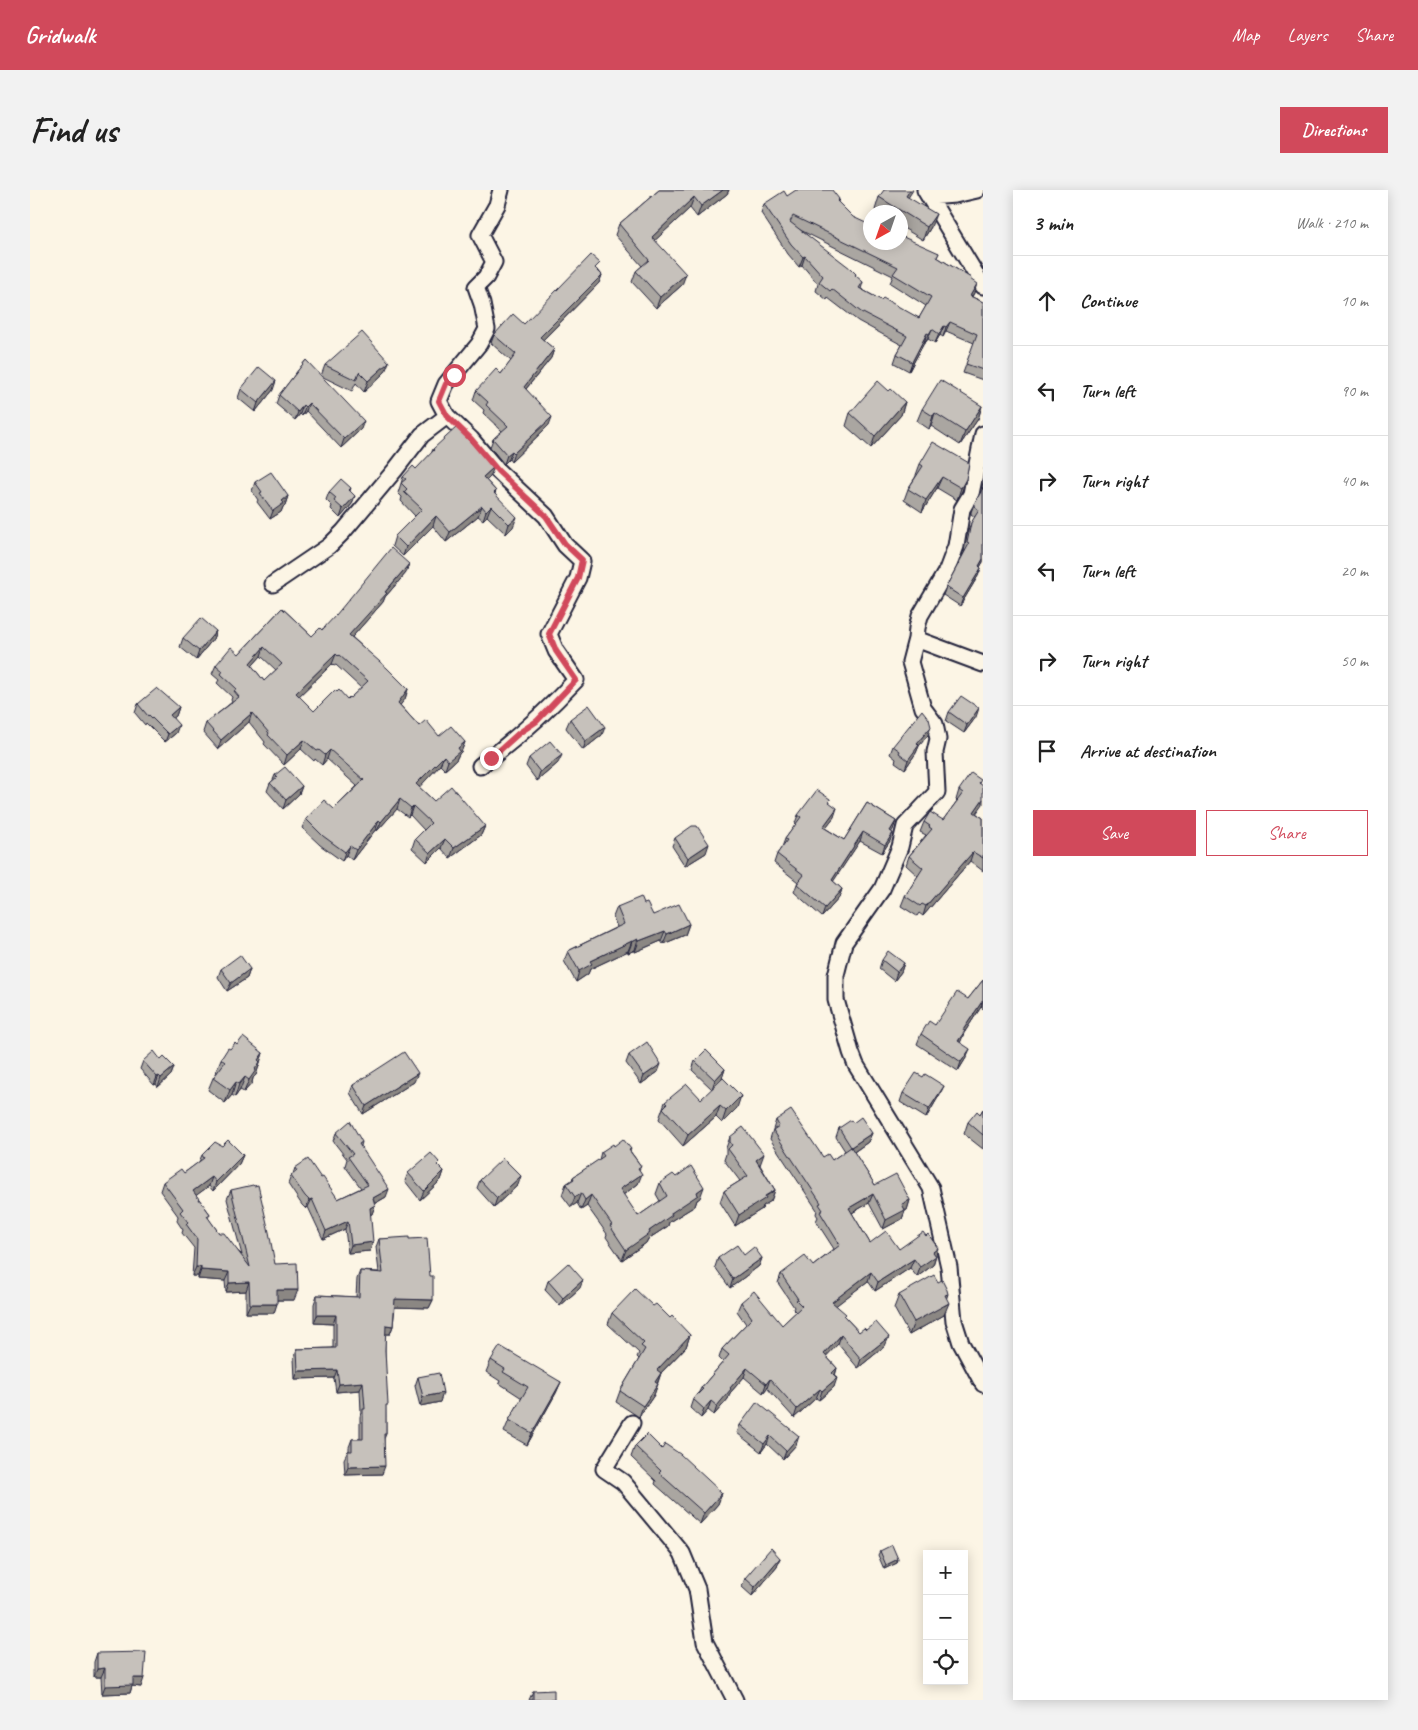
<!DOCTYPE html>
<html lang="en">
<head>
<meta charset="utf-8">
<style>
  :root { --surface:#fff; --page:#f2f2f2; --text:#222; --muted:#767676; --line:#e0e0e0; --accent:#d1495b }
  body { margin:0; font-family:Caveat,sans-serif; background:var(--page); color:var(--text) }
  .controls { position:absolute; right:15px; bottom:15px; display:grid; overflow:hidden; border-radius:0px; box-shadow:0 2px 12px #0003 }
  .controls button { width:45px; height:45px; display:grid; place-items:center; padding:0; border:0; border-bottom:1px solid var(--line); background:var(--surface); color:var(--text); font:25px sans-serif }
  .compass { position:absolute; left:833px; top:15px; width:45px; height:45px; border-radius:50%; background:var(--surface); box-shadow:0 2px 12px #0003; rotate:220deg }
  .stop { position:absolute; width:15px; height:15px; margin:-11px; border:4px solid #d1495b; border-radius:50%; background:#fff }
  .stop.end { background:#d1495b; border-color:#fff; box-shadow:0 1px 5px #0008 }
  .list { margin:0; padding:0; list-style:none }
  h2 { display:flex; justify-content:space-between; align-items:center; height:65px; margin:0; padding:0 20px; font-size:21px }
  h2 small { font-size:16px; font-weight:400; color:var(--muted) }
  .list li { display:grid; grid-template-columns:32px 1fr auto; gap:15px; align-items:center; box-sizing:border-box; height:90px; padding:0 20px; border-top:1px solid var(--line) }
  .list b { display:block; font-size:19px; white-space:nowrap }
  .list em { font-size:16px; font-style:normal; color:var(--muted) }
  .actions { display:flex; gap:10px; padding:15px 20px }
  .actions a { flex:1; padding:11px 0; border:1px solid var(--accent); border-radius:0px; text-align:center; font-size:18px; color:var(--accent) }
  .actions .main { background:var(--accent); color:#fff }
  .icon { flex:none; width:28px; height:28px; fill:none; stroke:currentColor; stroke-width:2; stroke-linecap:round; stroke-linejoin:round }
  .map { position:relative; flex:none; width:953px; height:1510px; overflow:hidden; border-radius:0px }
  header { display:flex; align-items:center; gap:30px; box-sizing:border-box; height:70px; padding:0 25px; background:var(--accent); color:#fff }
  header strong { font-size:24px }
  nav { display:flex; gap:28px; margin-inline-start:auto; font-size:18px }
  .intro { display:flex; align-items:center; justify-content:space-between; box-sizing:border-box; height:120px; padding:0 30px }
  h1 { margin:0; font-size:35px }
  .button { padding:12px 22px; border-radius:0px; background:var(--accent); color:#fff; font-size:18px; font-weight:700 }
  main { display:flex; gap:30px; padding:0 30px }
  aside { flex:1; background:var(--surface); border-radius:0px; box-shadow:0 2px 12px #0003 }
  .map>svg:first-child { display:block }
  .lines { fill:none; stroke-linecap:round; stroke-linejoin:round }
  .minor-casing { stroke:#22223b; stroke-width:19 }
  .minor { stroke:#fcf5e5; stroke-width:15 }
  .wall { fill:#aaa6a1; stroke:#22223b; fill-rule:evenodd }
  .shaded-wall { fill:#8b8783; stroke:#22223b }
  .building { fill:#c6c1bb; stroke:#22223b; fill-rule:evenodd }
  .route { stroke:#d1495b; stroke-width:6 }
</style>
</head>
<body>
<header>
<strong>Gridwalk</strong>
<nav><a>Map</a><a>Layers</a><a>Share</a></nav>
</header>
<div class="intro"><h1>Find us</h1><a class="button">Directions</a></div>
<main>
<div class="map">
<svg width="953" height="1510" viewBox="0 0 953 1510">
  <rect width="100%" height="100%" fill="#fcf5e5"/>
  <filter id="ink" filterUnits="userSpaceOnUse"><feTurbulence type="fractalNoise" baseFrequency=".02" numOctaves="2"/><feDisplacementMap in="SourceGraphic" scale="10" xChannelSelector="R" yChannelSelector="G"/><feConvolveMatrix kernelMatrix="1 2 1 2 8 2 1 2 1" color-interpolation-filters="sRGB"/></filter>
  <g filter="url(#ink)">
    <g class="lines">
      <defs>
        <path id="minor" d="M895,0L953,96
          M899,7L925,5L947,0
          M953,244L941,304L932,319L926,356L917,380L890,426L887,438L886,449L880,472L893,518L905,534L908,549L905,562L907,602L875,636L870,657L852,699L814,753L806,785V810L821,862L826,875L901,998L919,1077L924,1131L931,1153L953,1194
          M243,394L299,356L313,342L365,280L392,245L417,226
          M886,449L953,474
          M450,576C485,550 516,522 546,490L526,461L519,444L548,388L552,371L535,355L516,326L468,281L441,249L417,226L409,211L416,194L449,154L457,139L452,114L446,97L456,87L464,72L450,45L467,15L471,0
          M602,1233L574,1279L593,1292L652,1363L667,1399L675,1452L705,1510"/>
      </defs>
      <use href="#minor" class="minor-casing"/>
      <use href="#minor" class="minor"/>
    </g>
    <path class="wall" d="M629,0H699L697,4L667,27L660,18L625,50L652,95L626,118L602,92L606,81L612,76L585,45L589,34Z
      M757,6L809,9L808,12L840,52L866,54L909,63L907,67L941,88L940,90L944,103L942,107L953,112V190L933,183L944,153L916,141L913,147L910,145L905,153L898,149L895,153H894L879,181L864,173L867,164L872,155L828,131L798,108L797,110L786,101L788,94L772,75L769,77L758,64L731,23L734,14ZM770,40L863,86L860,93L896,116L889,128L851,110L831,99L833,92L825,86L826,84Z
      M849,7L878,8L901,37L893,50L870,36V22H849L845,20Z
      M568,80L572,85L569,93L513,150L524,159L521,168L496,199L519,235L481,272L479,269L474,274L460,257L463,249L472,241L453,223L454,220L443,210L446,201L471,184L481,171L461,153L464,145L494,134Z
      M276,170L331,239L311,258L276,221L272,226L270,224L265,230L246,214L249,205Z
      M295,175L355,182L334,202L326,193L322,201L291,186Z
      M211,199L243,200L225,222L208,208Z
      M859,201L875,212L871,225L841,258L816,236L820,223Z
      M952,216L948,229L930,255L901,236L899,239L887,231L892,219Z
      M403,259L460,287L456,290L466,301L465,304L483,337L476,344L457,326L453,330L448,326L416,352L403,336L373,366L362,356L365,346L385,326L371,311L372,307L368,303L373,287L386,279L401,264Z
      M890,274L936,289L932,301L927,310L907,298L892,322L874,310L878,299L886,286V285Z
      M225,292L258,306L255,315L253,317L251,322L240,329L227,312L228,310L222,301Z
      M953,293V372L950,377L951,378L948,386L930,416L913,405L916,397L935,361H934L938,341L941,333L945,327L941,324V322L944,314L950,303Z
      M321,298L320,301L322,314L310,328L301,319L302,316L296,310L299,302Z
      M376,383L355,407L353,412L322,447L378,499L375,509L370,515L389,536L409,546L435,552L431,562L429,564L426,570L415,580L410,575L389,597L404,611L455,636L451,645L420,668L411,658L397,672L382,658L385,649L394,640L380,625L378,627L367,619L347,641L346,639L322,670L316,665L312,671L290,655L272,638L276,629L304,619L327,596L297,569L292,575L285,569L284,571L271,559L254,575L234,554L235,552L219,532L188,559L173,542L176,533L202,512L201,510L202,507L187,493L189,490L182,484L186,475L209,464L252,418L282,446ZM231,466L246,480L234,491L222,476ZM302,474L304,476L306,475L331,498L320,508L317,509L307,502L284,521L269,506Z
      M186,441L183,449L166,470L150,457L153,448Z
      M108,514L149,517L146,526L143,528L146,543L135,552L116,533L115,535L105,523Z
      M919,522L946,527L934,543L916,531Z
      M540,529L572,545L553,560L536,538Z
      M898,545L889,556L886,563L875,579L865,572L866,569L860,564L863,556Z
      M499,568L528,573L507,591L496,576Z
      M245,585L272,596L269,604L253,619L237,601L240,593L243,590Z
      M950,593L946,623L953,628V681L940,671L893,726L889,723L887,726L871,716L875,706L888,686L876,675L879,666L896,645L890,642L894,632L913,630L927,611L926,610L929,600Z
      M800,609L799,612L804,627L795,638L814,650L837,613L866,631L861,642L860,651L852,663L830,651L803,691L812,699L809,708L792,727L764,702L767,694L768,692L744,673L747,664L752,657L755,649L766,634L765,633L768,625Z
      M645,648L676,663L655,676L642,656Z
      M614,714L623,725L659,734L655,745L633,754L631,751L605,762V760L598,763V761L560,779L558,784L546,792L534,771L538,761L587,737L583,727L587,717Z
      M852,770L874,773L871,782L864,791L849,779Z
      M191,779H220L217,788L197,801L188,787Z
      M953,790V819L951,817L934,843L930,852L936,868L928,881L887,854L891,844L905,835L938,809Z
      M207,855L233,863L226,885L223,888L222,893L214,902L210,900L205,907L202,905L195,913L178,900L183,888L187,882L186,881L191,869L200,859Z
      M599,865L628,882L611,894L596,873Z
      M131,870L144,877L141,885L128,897L126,894L124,895L110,879L113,871Z
      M665,871L695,879L692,888L682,899L662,880Z
      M893,887L910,904L896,928L870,912L873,903Z
      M384,892L333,924L320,903L323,895Z
      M671,909L707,918L692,933L686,927L653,956L629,929L635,912Z
      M953,919V959L934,944L938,932L950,924Z
      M746,930L793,967L802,970L815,961L806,947L809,938L823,933L842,943L838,952L824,962L845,995L880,1010L877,1020L875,1021L872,1029L853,1039L839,1013L822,1023L840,1053L869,1059L906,1065L903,1075L887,1087L880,1078L845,1101L838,1091L806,1115L815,1127L829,1142L836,1140L855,1156L828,1178L808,1154L796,1166L807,1178L805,1186L804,1197L789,1210L786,1208L764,1228L737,1198L733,1203L714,1187L700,1203L698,1209L684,1225L678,1220L671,1228L660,1218L663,1209L669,1202L671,1198L693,1172L689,1168L692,1159L716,1134L707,1121L711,1112L752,1135L766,1122L763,1119L764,1117L748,1093L751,1084L783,1076L804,1059L786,1031L788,1027L786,1024L787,1020L740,949Z
      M306,943L332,952L331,956L356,1007L344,1014L345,1015L342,1024H340V1061L318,1063L315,1039L293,1049L278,1017L276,1019L272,1015L258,994L261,986L263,984L265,978L291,988L308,1009L331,998L315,976L317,969L303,951Z
      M700,947L730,975L745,1000L741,1011L733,1016L732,1019L705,1036L690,1012L694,1001L710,991L694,970L696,964V958Z
      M192,956L213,965L209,974L183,1001L179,996L166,1005L180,1024L178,1028L189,1043L212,1065L197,1009L201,1000L245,1074L264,1110H247L244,1123H216V1101L196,1102L195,1091L168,1089V1086H162L164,1058L152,1043L153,1040L147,1031L148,1026L130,1001L133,992L154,983L169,972L172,965Z
      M584,956L601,959L600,961L611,976L609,980L608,994L593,1005L608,1026L630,1011L626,1004L630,993L646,987L670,1008L667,1010L665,1016L639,1032L638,1036L618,1049L616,1053L592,1070L576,1047L577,1044L557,1016L551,1020L547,1013L541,1017L532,1005L536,994L542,990L543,987L569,970L571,962Z
      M414,981L411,990L390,1010L375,991L378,983Z
      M450,990L488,995L464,1017L447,998Z
      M349,1049H379L403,1110L399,1118L365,1117L363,1136L360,1144H355V1160L356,1244L354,1249L352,1284L315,1285L314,1269L318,1261H319V1257L322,1249H330V1227L331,1222L330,1200L306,1202L304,1188L265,1189L264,1168L267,1159L303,1158V1134L284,1133V1114L287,1105L326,1107L327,1089L330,1081L349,1082L346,1057Z
      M688,1068H732L729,1076L700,1098L685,1077Z
      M518,1091L550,1098L530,1116L515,1100Z
      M869,1105L916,1108L914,1125L879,1145L864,1118Z
      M623,1116L660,1145L656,1157L631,1183L624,1205L609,1227L586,1212L590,1201L609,1169L607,1167L609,1163L578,1134L582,1123Z
      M461,1170L531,1192L526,1203L497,1255L474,1242L479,1230L492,1208L469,1193L470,1191L456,1182Z
      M388,1187L410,1212L390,1216L385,1196Z
      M710,1235L766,1255L753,1269L737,1254L731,1262L707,1243Z
      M605,1256L692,1303L688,1314L670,1334L625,1294L626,1291L601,1267Z
      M850,1361L868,1369L867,1373L854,1379L848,1365Z
      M750,1368L747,1377L722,1406L712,1397L715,1388Z
      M67,1463L111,1497L102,1496L100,1503L72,1504L71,1487H64V1472Z
      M503,1501L524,1510H499Z"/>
    <path class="shaded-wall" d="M693,0H699L697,4L667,27L671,16Z
      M880,0H883L871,19L876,6Z
      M664,7L660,18L618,57L622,47Z
      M906,24L901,37L893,50L897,37Z
      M775,66L772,75L769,77L773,67Z
      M656,84L652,95L626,118L630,107Z
      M572,85L569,93L507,156L510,147Z
      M947,94L944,103L936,115L940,106Z
      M920,132L916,141L913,147L916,137Z
      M914,136L910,145L905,153L909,144Z
      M902,139L898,149L895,153L899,144Z
      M897,143L894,153L879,181L882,172Z
      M524,159L521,168L491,205L494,197Z
      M359,172L355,182L334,202L338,191Z
      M246,191L243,200L225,222L228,213Z
      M875,212L871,225L841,258L845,246Z
      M279,213L276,221L272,226L275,217Z
      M273,215L270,224L265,230L268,222Z
      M952,216L948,229L930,255L935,242Z
      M905,223L901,236L899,239L903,226Z
      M522,227L519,235L481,272L484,263Z
      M334,231L331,239L311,258L314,249Z
      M482,261L479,269L474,274L477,265Z
      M464,277L460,287L450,297L453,287Z
      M912,287L907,298L892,322L896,310Z
      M936,289L932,301L927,310L931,298Z
      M258,306L255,315L253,317L251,322L240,329L243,321L252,311Z
      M325,306L322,314L310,328L313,319Z
      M452,316L448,326L416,352L420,342Z
      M461,316L457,326L453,330L456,321Z
      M406,326L403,336L373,366L376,357Z
      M487,327L483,337L476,344L479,334Z
      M953,369V372L946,384L949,376Z
      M379,374L376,383L355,407L353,412L316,454L319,445Z
      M951,378L948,386L930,416L933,408Z
      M186,441L183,449L166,470L169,461Z
      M234,457L231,466L216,483L220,473Z
      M306,464L302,474L263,512L266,503Z
      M378,499L375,509L365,522L368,513Z
      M149,517L146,526L137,533L140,525Z
      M949,518L946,527L934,543L937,535Z
      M222,523L219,532L188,559L191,550Z
      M149,535L146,543L135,552L138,544Z
      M575,537L572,545L553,560L556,551Z
      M901,537L898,545L889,556L886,563L875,579L878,570L887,553Z
      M274,550L271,559L254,575L257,565Z
      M435,552L431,562L429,564L426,570L415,580L418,571L428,558Z
      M300,560L297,569L292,575L295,565Z
      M532,565L528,573L507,591L510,582Z
      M414,566L410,575L383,604L386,594Z
      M272,596L269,604L253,619L256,610Z
      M370,609L367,619L347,641L351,632Z
      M953,609V614L941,631L944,622Z
      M383,616L380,625L378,627L381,618Z
      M807,618L804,627L790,645L793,637Z
      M349,630L346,639L322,670L326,660Z
      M866,631L863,640L857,649L860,641Z
      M455,636L451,645L420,668L424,658Z
      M833,642L830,651L799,698L802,690Z
      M863,643L860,651L852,663L855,655Z
      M415,649L411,658L397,672L400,663Z
      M679,654L676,663L655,676L658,668Z
      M320,656L316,665L312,671L315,662Z
      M943,662L940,671L893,726L896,716Z
      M812,699L809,708L792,727L795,718Z
      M659,734L655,745L633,754L637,744Z
      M635,741L631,751L605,762L609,751Z
      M608,749L605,760L598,763L602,752Z
      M602,751L598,761L560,779L558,784L546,792L549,781L560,771Z
      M874,773L871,782L864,791L867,782Z
      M220,779L217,788L197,801L201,793Z
      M953,810L951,817L934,843L931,851L925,861L933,840Z
      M940,859L936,868L928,881L931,872Z
      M233,863L226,885L223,888L222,893L214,902L219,890L228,870Z
      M631,874L628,882L611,894L614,886Z
      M144,877L141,885L128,897L131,888Z
      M695,879L692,888L682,899L685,890Z
      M388,883L384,892L333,924L336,916Z
      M129,886L126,894L124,895L127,887Z
      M215,887L210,900L205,907L209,894Z
      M206,892L202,905L195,913L200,900Z
      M914,896L910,904L896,928L899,919Z
      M711,906L707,918L692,933L696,921Z
      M690,916L686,927L653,956L658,945Z
      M842,943L838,952L818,966L821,957Z
      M734,964L730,975L726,970Z
      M213,965L209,974L183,1001L186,992Z
      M414,981L411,990L390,1010L394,1001Z
      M612,984L608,994L586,1010L590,999Z
      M491,986L488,995L464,1017L467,1008Z
      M182,987L179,996L160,1010L163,1001Z
      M674,997L670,1008L667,1010L665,1016L639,1032L638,1036L618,1049L616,1053L592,1070L596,1060L667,1002Z
      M359,999L356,1007L340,1016L343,1008Z
      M745,1000L741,1011L733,1016L732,1019L705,1036L709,1025Z
      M551,1003L547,1013L541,1017L545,1007Z
      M843,1004L839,1013L815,1027L819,1018Z
      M561,1005L557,1016L551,1020L555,1010Z
      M282,1009L278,1017L276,1019L279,1010Z
      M880,1010L877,1020L875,1021L872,1029L853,1039L856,1030L872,1014Z
      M345,1015L342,1024L337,1026L340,1018Z
      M318,1031L315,1039L293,1049L296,1041Z
      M343,1052L340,1061L318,1063L321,1055Z
      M908,1058L903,1075L887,1087L890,1077L903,1062Z
      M732,1068L729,1076L700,1098L703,1089Z
      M884,1069L880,1078L845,1101L848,1092Z
      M166,1077H171L168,1086H162Z
      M171,1080L199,1082L195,1091L168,1089Z
      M841,1082L838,1091L799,1121L802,1112Z
      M553,1090L550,1098L530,1116L533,1108Z
      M219,1092L216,1101L196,1102L199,1093Z
      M247,1100H268L264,1110H244Z
      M918,1104L914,1116L919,1113L914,1125L879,1145L884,1132L915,1105Z
      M365,1109L403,1110L399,1118L362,1117Z
      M220,1114H247L244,1123H216Z
      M287,1125H306L303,1134L284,1133Z
      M356,1135L363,1136L360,1144H353Z
      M660,1145L656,1157L623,1191L627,1180Z
      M811,1145L808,1154L790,1173L794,1164Z
      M859,1147L855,1156L828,1178L831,1169Z
      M717,1178L714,1187L700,1203L698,1209L684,1225L687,1216L700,1198Z
      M807,1178L804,1188L802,1183Z
      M307,1180L304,1188L265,1189L268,1181Z
      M631,1183L627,1194L625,1192Z
      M807,1188L804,1197L789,1210L792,1201Z
      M740,1189L737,1198L733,1203L736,1194Z
      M333,1192L330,1200L306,1202L309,1194Z
      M531,1192L526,1203L497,1255L502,1243Z
      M628,1194L624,1205L609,1227L613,1216Z
      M790,1199L786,1208L764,1228L767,1219Z
      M413,1203L410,1212L390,1216L393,1207Z
      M681,1211L678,1220L671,1228L674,1219Z
      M740,1246L737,1254L731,1262L734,1254Z
      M769,1246L766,1255L753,1269L756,1261Z
      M355,1276L352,1284L315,1285L318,1277Z
      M692,1303L688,1314L670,1334L674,1323Z
      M750,1368L747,1377L722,1406L725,1397Z
      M868,1369L867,1373L854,1379L856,1375Z
      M75,1478L71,1487H64L67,1479Z
      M103,1488H114L111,1497L102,1496L100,1503L72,1504L75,1496Z"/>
    <path class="building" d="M629,0H693L671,16L664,7L622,47L656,84L630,107L606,81L619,70L589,34Z
      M766,0H802L809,9L807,11L823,27L838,34L839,30L840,31V52H864L866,54L867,52H870L871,46L909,63L907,67L941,88L940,89L947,94L940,106L953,112V180L936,174L947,144L920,132L916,137L914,136L909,144L902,139L899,144L897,143L882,172L867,164L877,146L831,122L802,99L800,101L789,92L793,86L775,66L773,67L761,54L734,14L754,1L757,6ZM763,26L868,77L863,84L901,107L889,128L853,108L851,110L829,98L833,92L825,85L826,84L820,78L760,32Z
      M854,0H880L876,6L906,24L897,37L849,7Z
      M561,65L570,73L565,78L572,85L510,147L524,159L494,197L522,227L484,263L482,261L477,265L463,249L478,236L456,215L458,212L446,201L466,179L471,184L486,164L464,145L483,124L494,134Z
      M332,142L359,172L338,191L329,182L326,190L295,175Z
      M276,170L334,231L314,249L279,213L275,217L273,215L268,222L249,205Z
      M229,177L246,191L228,213L211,199Z
      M910,190L952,216L935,242L905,223L903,226L892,219Z
      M848,191L859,201L861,199L875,212L845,246L820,223Z
      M428,236L464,277L453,287L466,301L464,303L487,327L479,334L461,316L456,321L452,316L420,342L406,326L376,357L365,346L392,319L374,302L377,299L371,293L376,289L373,287L383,276L386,279L404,260L403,259Z
      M903,252L939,273L936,289L931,298L912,287L896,310L878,299L893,276L890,274Z
      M241,282L258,306L252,311L254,313L243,321L230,303L232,302L225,292Z
      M311,289L321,298L319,300L325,306L313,319L304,311L306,308L299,302Z
      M953,297V369L949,376L951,378L933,408L916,397L939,354L937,353L941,333L949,320L944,316V314L952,300Z
      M361,358L379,374L355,402L357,403L319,445L357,478L378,499L368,513L389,536L396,530L409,546L421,536L435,552L428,558L430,561L418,571L414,566L386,594L404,611L421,596L455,636L424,658L415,649L400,663L385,649L401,633L383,616L381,618L370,609L351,632L349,630L326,660L320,656L315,662L293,646L276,629L294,610L304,619L334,590L300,560L295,565L289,560L287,561L274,550L257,565L238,545L239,543L222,523L191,550L176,533L209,507L204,501L207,499L191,484L193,481L186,475L201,457L209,464L252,418L282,446L290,438L292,440L306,425ZM234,457L252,474L234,491L220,473ZM306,464L308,466L309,465L338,491L320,508L319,507L317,509L309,500L307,502L305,500L284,521L266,503Z
      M171,428L186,441L169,461L153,448Z
      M127,498L149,517L140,525L149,535L138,544L119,525L118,526L108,514Z
      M931,506L949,518L937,535L919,522Z
      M559,515L575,537L556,551L540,529Z
      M892,520L899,529L901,537L887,553L889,555L878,570L869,563L870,561L863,556Z
      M520,551L532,565L510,582L499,568Z
      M255,577L272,596L256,610L240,593L247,587L245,585Z
      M941,583L951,590L949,593L953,596V609L944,622L953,628V668L943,662L896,716L892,714L890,716L875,706L893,678L879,666L902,639L899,637L900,636L894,632L900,622L913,630L933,603L929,600Z
      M787,600L800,609L799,612L807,618L793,637L814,650L837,613L866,631L860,641L863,643L855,655L833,642L802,690L812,699L795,718L767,694L774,685L747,664L757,650L755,649L771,627L768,625Z
      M662,636H667L679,654L658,668L645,648Z
      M611,707L614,714L617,713L623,725L649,714L659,734L637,744L635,741L609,751L608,749L602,752V751L560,771L562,774L549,781L538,761L594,734L587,717Z
      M858,761L874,773L867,782L852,770Z
      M210,765L220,779L201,793L191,779Z
      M953,790V810L933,840L935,841L928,851L940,859L931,872L891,844L899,831L905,835L927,802L938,809Z
      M213,847L233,863L228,870L230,872L225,879L226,880L219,890L215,887L209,894L206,892L200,900L183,888L195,872L191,869L198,858L200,859L205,853L207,855Z
      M617,852L631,874L614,886L599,865Z
      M676,860L695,879L685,890L665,871Z
      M124,861L131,870L134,867L144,877L131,888L129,886L127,887L113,871Z
      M374,862L388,883L336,916L323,895Z
      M886,883L893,887L895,884L914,896L899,919L873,903Z
      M693,888L711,906L696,921L690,916L658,945L633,918L637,914L635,912L657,894L671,909Z
      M953,919V945L938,932L947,921L950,924Z
      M761,920L793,967L798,964L802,970L821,957L845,995L866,984L880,1010L872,1014L875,1020L856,1030L843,1004L819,1018L840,1053L856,1041L869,1059L893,1042L896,1046L898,1044L908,1058L903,1062L906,1066L890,1077L884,1069L848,1092L841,1082L802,1112L816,1124L814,1126L829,1142L834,1138L836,1140L846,1132L859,1147L831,1169L811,1145L794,1164L807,1178L802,1183L807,1188L792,1201L790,1199L767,1219L740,1189L736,1194L717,1178L700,1198L701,1199L687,1216L681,1211L674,1219L663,1209L673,1199L671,1198L699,1165L692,1159L722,1128L711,1112L724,1101L752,1135L772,1116L766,1110L768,1109L751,1084L775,1066L783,1076L810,1055L790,1022L793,1020L789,1014L791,1013L743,940L749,936L746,930Z
      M831,927L842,943L821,957L809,938L821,930L823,933Z
      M320,931L332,952L329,954L359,999L343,1008L345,1015L340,1018L343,1052L321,1055L318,1031L296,1041L282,1009L279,1010L275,1006L261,986L267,981L265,978L278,969L291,988L293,987L308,1009L338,995L318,967L323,964L306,943Z
      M713,937L734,964L726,970L745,1000L735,1006L736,1008L709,1025L694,1001L718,986L698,959L702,955L700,952V947Z
      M593,949L601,959L599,960L611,976L608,978L612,984L590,999L608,1026L637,1006L630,993L643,984L646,987L661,976L674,997L667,1002L668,1005L641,1023L642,1025L619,1041L620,1043L596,1060L580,1036L582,1035L561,1005L555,1010L551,1003L545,1007L536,994L544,989L543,987L574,966L571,962L583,954L584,956Z
      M198,950L213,965L186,992L182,987L163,1001L180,1024L177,1026L189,1043H194L220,1077L201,1000L223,995L224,996L228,995L239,1042L245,1074L267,1073L268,1100H247V1114H220L219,1092L199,1093V1082L171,1080V1077H166L167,1049L156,1034L158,1032L150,1022L153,1019L133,992L151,979L154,983L174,968L172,965L185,952L192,956Z
      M401,963L409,972L407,974L414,981L394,1001L378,983Z
      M473,968L491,986L467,1008L450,990Z
      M379,1047V1049L397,1048L400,1086H403V1110L365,1109L363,1136L356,1135L355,1160L358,1215H356V1244H354L355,1276L318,1277V1261H322V1249H333V1219H335L333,1192L309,1194L307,1180L268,1181L267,1159L306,1158V1125H287V1105L329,1107L330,1081L353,1083L349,1049Z
      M707,1055L714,1065L724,1057L732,1068L703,1089L688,1068Z
      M538,1073L553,1090L533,1108L518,1091Z
      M904,1085L908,1092L912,1090L917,1100L918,1104L915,1105L919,1113L884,1132L869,1105Z
      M605,1099L623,1116L626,1114L640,1128L642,1126L660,1145L627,1180L631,1183L625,1192L628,1194L613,1216L590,1201L615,1159L611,1156L614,1153L582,1123Z
      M470,1156L531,1192L502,1243L479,1230L498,1197L473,1182L475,1179L461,1170Z
      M409,1183L413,1203L393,1207L388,1187Z
      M727,1212L769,1246L756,1261L740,1246L734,1254L710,1235Z
      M617,1244L632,1259L635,1254L650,1264L692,1303L674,1323L629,1283L631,1281L605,1256Z
      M862,1355L868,1369L856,1375L850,1361Z
      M741,1358L750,1368L725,1397L715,1388Z
      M116,1462L114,1488H103V1495L75,1496V1478L67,1479V1463Z
      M524,1500V1510H503V1501Z"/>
  </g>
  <g class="lines" filter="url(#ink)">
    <path class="route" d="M424,185L416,194L409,211L417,226L441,249L468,281L516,326L535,354L552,370L548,388L519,444L526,461L546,490L507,531L489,543L461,568"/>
  </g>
</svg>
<div class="controls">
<button>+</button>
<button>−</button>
<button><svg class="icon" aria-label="locate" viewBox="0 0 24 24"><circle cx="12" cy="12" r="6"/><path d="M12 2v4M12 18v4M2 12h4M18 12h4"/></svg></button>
</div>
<svg class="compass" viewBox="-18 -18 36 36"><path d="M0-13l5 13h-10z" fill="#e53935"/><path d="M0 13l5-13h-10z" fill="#767676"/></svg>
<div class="stop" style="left:424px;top:185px"></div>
<div class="stop end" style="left:461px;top:568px"></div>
</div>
<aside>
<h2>3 min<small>Walk · 210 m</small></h2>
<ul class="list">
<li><svg class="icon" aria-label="ahead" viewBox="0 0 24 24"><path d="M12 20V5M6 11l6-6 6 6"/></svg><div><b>Continue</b></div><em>10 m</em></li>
<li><svg class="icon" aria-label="left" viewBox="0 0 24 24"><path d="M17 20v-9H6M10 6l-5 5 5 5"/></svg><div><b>Turn left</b></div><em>90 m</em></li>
<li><svg class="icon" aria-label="right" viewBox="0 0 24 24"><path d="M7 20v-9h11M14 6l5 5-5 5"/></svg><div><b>Turn right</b></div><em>40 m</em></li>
<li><svg class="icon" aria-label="left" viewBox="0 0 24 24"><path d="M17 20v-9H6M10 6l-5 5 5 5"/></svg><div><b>Turn left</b></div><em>20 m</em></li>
<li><svg class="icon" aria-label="right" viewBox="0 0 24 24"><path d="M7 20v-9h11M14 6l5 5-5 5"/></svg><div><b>Turn right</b></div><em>50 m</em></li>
<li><svg class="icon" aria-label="arrive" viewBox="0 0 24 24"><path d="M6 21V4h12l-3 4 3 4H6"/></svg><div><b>Arrive at destination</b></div></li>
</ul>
<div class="actions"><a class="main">Save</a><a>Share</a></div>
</aside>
</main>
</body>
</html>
